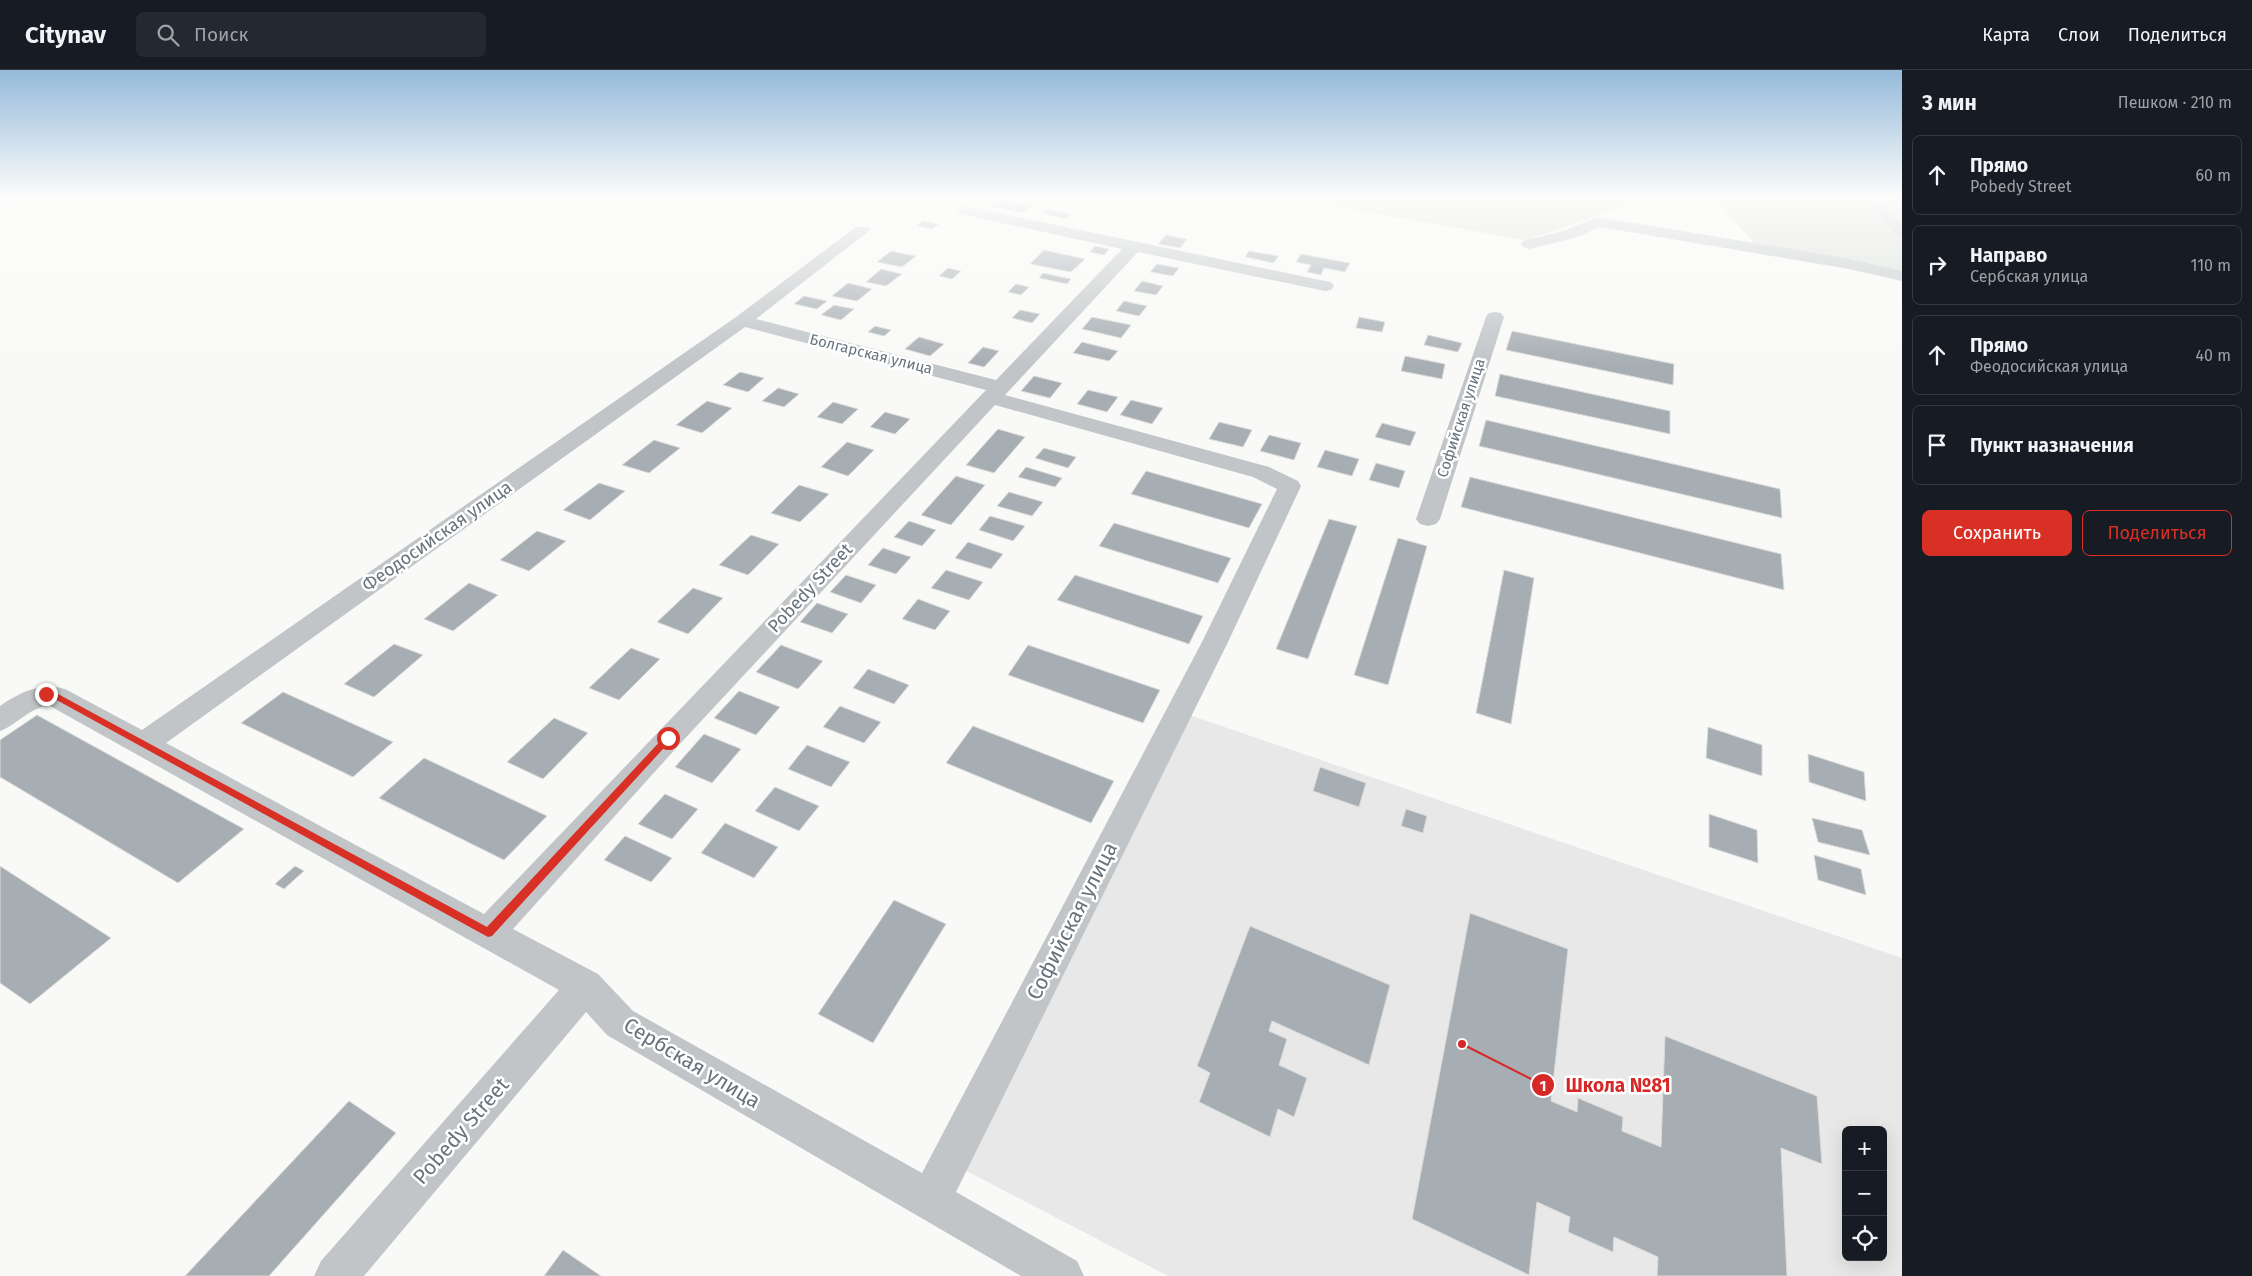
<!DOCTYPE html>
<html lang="ru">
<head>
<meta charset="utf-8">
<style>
  :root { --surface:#171b24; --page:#242831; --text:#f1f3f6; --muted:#9ea1a6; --line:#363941; --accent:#d93025 }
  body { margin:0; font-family:"Fira Sans",sans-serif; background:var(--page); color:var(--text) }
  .controls { position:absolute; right:15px; bottom:15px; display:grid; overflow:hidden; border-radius:8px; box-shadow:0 5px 20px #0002 }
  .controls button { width:45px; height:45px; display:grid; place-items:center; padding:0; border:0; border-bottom:1px solid var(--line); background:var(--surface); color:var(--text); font:25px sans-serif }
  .stop { position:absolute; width:15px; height:15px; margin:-11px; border:4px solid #d93025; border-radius:50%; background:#fff }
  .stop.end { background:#d93025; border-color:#fff; box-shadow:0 1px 5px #0008 }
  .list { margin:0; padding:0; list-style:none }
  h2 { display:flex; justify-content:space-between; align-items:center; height:65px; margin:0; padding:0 20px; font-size:21px }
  h2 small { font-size:16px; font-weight:400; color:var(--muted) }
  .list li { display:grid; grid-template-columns:32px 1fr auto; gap:15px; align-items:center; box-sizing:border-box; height:80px; margin:0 10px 10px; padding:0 10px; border:1px solid var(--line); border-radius:8px }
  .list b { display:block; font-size:19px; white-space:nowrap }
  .list p { margin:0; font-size:16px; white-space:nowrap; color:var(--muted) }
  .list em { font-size:16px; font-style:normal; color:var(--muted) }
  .actions { display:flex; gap:10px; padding:15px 20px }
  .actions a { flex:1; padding:11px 0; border:1px solid var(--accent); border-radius:8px; text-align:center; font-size:18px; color:var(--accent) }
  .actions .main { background:var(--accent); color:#fff }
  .icon { flex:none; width:28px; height:28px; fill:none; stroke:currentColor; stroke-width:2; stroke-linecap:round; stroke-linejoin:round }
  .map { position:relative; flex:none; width:1902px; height:1206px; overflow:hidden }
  header { display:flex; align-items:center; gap:30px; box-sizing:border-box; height:70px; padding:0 25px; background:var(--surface); border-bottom:1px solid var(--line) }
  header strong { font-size:24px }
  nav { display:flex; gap:28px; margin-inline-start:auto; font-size:18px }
  .search { width:350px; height:45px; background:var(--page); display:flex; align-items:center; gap:12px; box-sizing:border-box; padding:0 18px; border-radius:8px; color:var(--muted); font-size:19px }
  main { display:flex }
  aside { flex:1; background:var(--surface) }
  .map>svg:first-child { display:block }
  .built { fill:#e7e8e7; fill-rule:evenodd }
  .green { fill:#d9ded7 }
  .building { fill:#a7aeb3; stroke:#dbdbd9 }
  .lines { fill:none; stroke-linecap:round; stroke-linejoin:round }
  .minor { fill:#c1c5c8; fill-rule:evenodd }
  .route { fill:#d93025 }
  .labels { text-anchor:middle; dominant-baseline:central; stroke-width:5; stroke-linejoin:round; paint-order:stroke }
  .far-street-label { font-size:15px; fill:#67747e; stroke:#fff }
  .street-label { font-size:18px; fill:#67747e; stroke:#fff }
  .near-street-label { font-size:21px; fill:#67747e; stroke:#fff }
  .leader { fill:none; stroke:#d62828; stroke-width:2 }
  .callout-dot { fill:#d62828; stroke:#fff; stroke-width:2 }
  .mark-label { font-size:15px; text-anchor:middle; font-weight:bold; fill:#fff }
  .callout-label { font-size:19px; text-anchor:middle; font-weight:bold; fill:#d62828; stroke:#fff; stroke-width:5; stroke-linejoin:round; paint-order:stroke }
</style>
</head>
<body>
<header>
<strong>Citynav</strong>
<div class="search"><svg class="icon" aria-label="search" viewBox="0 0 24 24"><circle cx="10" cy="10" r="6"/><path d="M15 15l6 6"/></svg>Поиск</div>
<nav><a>Карта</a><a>Слои</a><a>Поделиться</a></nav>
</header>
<main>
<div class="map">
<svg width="1902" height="1206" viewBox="0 0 1902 1206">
  <rect width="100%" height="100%" fill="#f9f9f7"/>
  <path class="built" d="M1189,645L1902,888V1206H1168L959,1097ZM1846,1060H1883V1187H1846Z"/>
  <path class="green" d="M1280,127H1653L1526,170Z
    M1713,127H1902V208L1765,185Z"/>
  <path class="building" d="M999,129L1032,136L1022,143L989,136Z
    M1048,139L1071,144L1065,149L1041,143Z
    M923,151L939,154L932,159L916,156Z
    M1166,165L1187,169L1180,178L1158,174Z
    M1095,176L1109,179L1104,185L1090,182Z
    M1044,180L1085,189L1071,202L1030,194Z
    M891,181L916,186L902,197L877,192Z
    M1249,181L1279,186L1273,193L1245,187Z
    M1301,184L1350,193L1345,202L1324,198L1321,205L1307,202L1311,195L1296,192Z
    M1157,194L1179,198L1173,206L1150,202Z
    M948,198L961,201L952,209L939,206Z
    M881,199L902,204L886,216L866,212Z
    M1043,203L1071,209L1067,214L1039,208Z
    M1142,211L1163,216L1156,225L1134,221Z
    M848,213L872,219L857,231L832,226Z
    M1016,214L1029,217L1021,225L1008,222Z
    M804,226L827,231L817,239L794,234Z
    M1124,231L1147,236L1139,246L1116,241Z
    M834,235L854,239L841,250L821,245Z
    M1020,240L1040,244L1032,253L1012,248Z
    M1092,247L1131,255L1121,268L1082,259Z
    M1359,247L1385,252L1382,262L1356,258Z
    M875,256L891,260L884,266L868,262Z
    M1512,261L1674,294L1673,315L1506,280Z
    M1428,265L1462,273L1458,282L1424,275Z
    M919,267L944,274L930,286L905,279Z
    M1082,272L1118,281L1109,291L1073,283Z
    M983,277L999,281L984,297L968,293Z
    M1405,286L1445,294L1442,309L1401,301Z
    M740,302L764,308L748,322L723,315Z
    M1500,304L1670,341V364L1495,326Z
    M1034,306L1062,313L1050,328L1021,321Z
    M778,318L799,324L784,337L762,331Z
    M1088,320L1118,327L1107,342L1077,334Z
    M1131,330L1163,338L1152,354L1120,345Z
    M707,331L732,338L702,363L676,355Z
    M833,332L858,339L842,354L817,347Z
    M885,342L910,349L895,364L870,357Z
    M1486,350L1780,419L1782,448L1479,376Z
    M1219,352L1252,360L1243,377L1209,369Z
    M1382,353L1416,362L1410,376L1375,367Z
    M998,359L1025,367L994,403L966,395Z
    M1269,365L1301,373L1294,390L1260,381Z
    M654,370L680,378L649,403L622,395Z
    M847,372L874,380L848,406L821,397Z
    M1044,378L1076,387L1068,398L1035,388Z
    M1325,380L1359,389L1352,406L1317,397Z
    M1376,393L1405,401L1399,418L1369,410Z
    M1026,397L1062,408L1055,417L1018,407Z
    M1146,401L1262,434L1249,458L1131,424Z
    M956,406L985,415L951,455L921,445Z
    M1470,407L1781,484L1784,520L1461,437Z
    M599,413L625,421L590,450L563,440Z
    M799,415L829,424L800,452L771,443Z
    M1009,422L1043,432L1032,446L997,436Z
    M990,446L1025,456L1013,471L979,460Z
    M1329,449L1357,456L1308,589L1276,579Z
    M909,451L936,460L922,476L894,467Z
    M1114,453L1231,488L1218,513L1099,476Z
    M537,461L566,471L529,501L500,490Z
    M751,465L779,474L748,505L719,495Z
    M1398,468L1427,476L1388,615L1354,605Z
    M968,472L1003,484L991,499L955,488Z
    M883,478L911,487L896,504L868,495Z
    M946,500L983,512L969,530L931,518Z
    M1504,500L1534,508L1511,654L1476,643Z
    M846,505L876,515L861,533L830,522Z
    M1075,505L1203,546L1189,574L1057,530Z
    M469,513L498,525L453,561L424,549Z
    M693,518L723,528L688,564L657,552Z
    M918,529L950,541L935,560L902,549Z
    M817,533L848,544L832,563L800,552Z
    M394,574L423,585L374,627L344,614Z
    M781,575L823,591L798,619L756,602Z
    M1028,575L1160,620L1143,653L1008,605Z
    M631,578L660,589L619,630L589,618Z
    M868,599L909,615L894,634L853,618Z
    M739,621L780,637L756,665L714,648Z
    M283,622L393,672L353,707L241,653Z
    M840,636L881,652L864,673L823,657Z
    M37,645L244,759L178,813L0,707V670Z
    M554,648L588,663L543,709L507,692Z
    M973,656L1114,711L1091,753L946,693Z
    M1708,657L1762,675V706L1706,688Z
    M704,664L741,679L712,713L675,697Z
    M807,675L850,692L831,717L788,699Z
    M1808,684L1864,702L1866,731L1809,712Z
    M424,688L547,746L504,790L379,728Z
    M1320,697L1366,713L1359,737L1313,721Z
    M775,717L819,736L799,761L755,741Z
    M665,724L698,739L672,769L638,754Z
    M1406,739L1427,746L1423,763L1401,756Z
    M1709,744L1757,760L1758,793L1709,777Z
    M1812,748L1862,760L1870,785L1818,772Z
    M725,753L778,777L754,808L701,783Z
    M625,766L672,788L651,812L604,790Z
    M1814,785L1861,799L1866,825L1818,810Z
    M0,796L111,868L30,934L0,913Z
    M295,796L304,801L284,819L275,814Z
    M894,830L946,854L873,973L818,944Z
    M1470,843L1568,879L1551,1031L1577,1042L1578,1028L1623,1047L1622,1061L1661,1077L1665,966L1817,1026L1822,1094L1781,1078L1787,1206H1657L1658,1187L1614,1167L1613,1182L1568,1162L1570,1147L1537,1132L1529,1205L1412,1149Z
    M1250,856L1390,915L1369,995L1272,951L1269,961L1287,969L1279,995L1307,1008L1294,1047L1278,1039L1270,1067L1199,1032L1210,1003L1197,996Z
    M349,1031L396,1063L269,1206H185Z
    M563,1180L601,1206H544Z"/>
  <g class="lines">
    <path class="minor" d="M0,127H18L15,130L0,135Z
      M1858,127H1873L1902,153V167L1896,165Z
      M965,136L1325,211L1331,212L1334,216L1331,220L1325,221L1138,182L1005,325L1269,397L1298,411L1301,416L1228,572L956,1122L1077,1191L1084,1206H1021L607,965L586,942L364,1206H314L321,1191L559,920L50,636C31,636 17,655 0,661V636C20,622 41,612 65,619L142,660L736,247L856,157H868L870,160L756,249L996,310L1122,179L960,144L957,141L960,138ZM745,257L986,320L484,844L166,673ZM995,335L1253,407L1277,419L1202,572L922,1103L633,941L598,904L513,859L678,676Z
      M1598,147L1845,188L1902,201V211L1845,198L1600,157L1574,168L1529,179L1523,177L1521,174L1523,171L1563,161Z
      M1495,242L1501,243L1504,247L1440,449L1436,454L1428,456L1420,454L1416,449L1486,247L1489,243Z"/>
  </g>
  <linearGradient id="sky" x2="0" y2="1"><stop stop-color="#95bada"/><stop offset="0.43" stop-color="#fcfcfb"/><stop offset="1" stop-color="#fcfcfb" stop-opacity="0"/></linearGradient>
  <rect width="1902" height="295" fill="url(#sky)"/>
  <path class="route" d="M46,621L58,624L487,857L665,666H672L673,668L492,866L488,867L53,628L43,626V622Z"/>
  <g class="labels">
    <g class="far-street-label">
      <text transform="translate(871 284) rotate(14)">Болгарская улица</text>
      <text transform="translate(1461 348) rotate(-72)">Софийская улица</text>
    </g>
    <g class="street-label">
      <text transform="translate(437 466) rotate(-35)">Феодосийская улица</text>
      <text transform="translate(810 518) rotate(-47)">Pobedy Street</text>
    </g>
    <g class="near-street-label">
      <text transform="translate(1072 851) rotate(-63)">Софийская улица</text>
      <text transform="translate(692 993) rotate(31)">Сербская улица</text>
      <text transform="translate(461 1061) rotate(-49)">Pobedy Street</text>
    </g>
  </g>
  <path class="leader" d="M1462 974L1543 1015"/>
  <g class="callout-dot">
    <circle cx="1462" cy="974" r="5"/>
    <circle cx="1543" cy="1015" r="12"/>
  </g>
  <g class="mark-label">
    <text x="1543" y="1021">1</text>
  </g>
  <g class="callout-label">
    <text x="1618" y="1022">Школа №81</text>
  </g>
</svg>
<div class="controls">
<button>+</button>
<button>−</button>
<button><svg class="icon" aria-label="locate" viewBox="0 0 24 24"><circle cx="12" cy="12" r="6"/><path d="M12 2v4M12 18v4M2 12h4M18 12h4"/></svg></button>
</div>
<div class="stop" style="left:668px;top:668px"></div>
<div class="stop end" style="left:46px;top:624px"></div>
</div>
<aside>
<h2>3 мин<small>Пешком · 210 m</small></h2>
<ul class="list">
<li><svg class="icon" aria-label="ahead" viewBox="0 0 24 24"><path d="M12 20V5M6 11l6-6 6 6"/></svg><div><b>Прямо</b><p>Pobedy Street</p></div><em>60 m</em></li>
<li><svg class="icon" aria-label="right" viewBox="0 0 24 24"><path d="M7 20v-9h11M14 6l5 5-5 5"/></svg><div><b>Направо</b><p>Сербская улица</p></div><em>110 m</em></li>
<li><svg class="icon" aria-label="ahead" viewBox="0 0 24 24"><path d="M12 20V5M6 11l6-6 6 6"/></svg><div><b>Прямо</b><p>Феодосийская улица</p></div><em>40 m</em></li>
<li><svg class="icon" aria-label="arrive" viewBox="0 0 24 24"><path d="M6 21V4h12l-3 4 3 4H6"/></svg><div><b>Пункт назначения</b></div></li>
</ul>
<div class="actions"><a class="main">Сохранить</a><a>Поделиться</a></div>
</aside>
</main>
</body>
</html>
